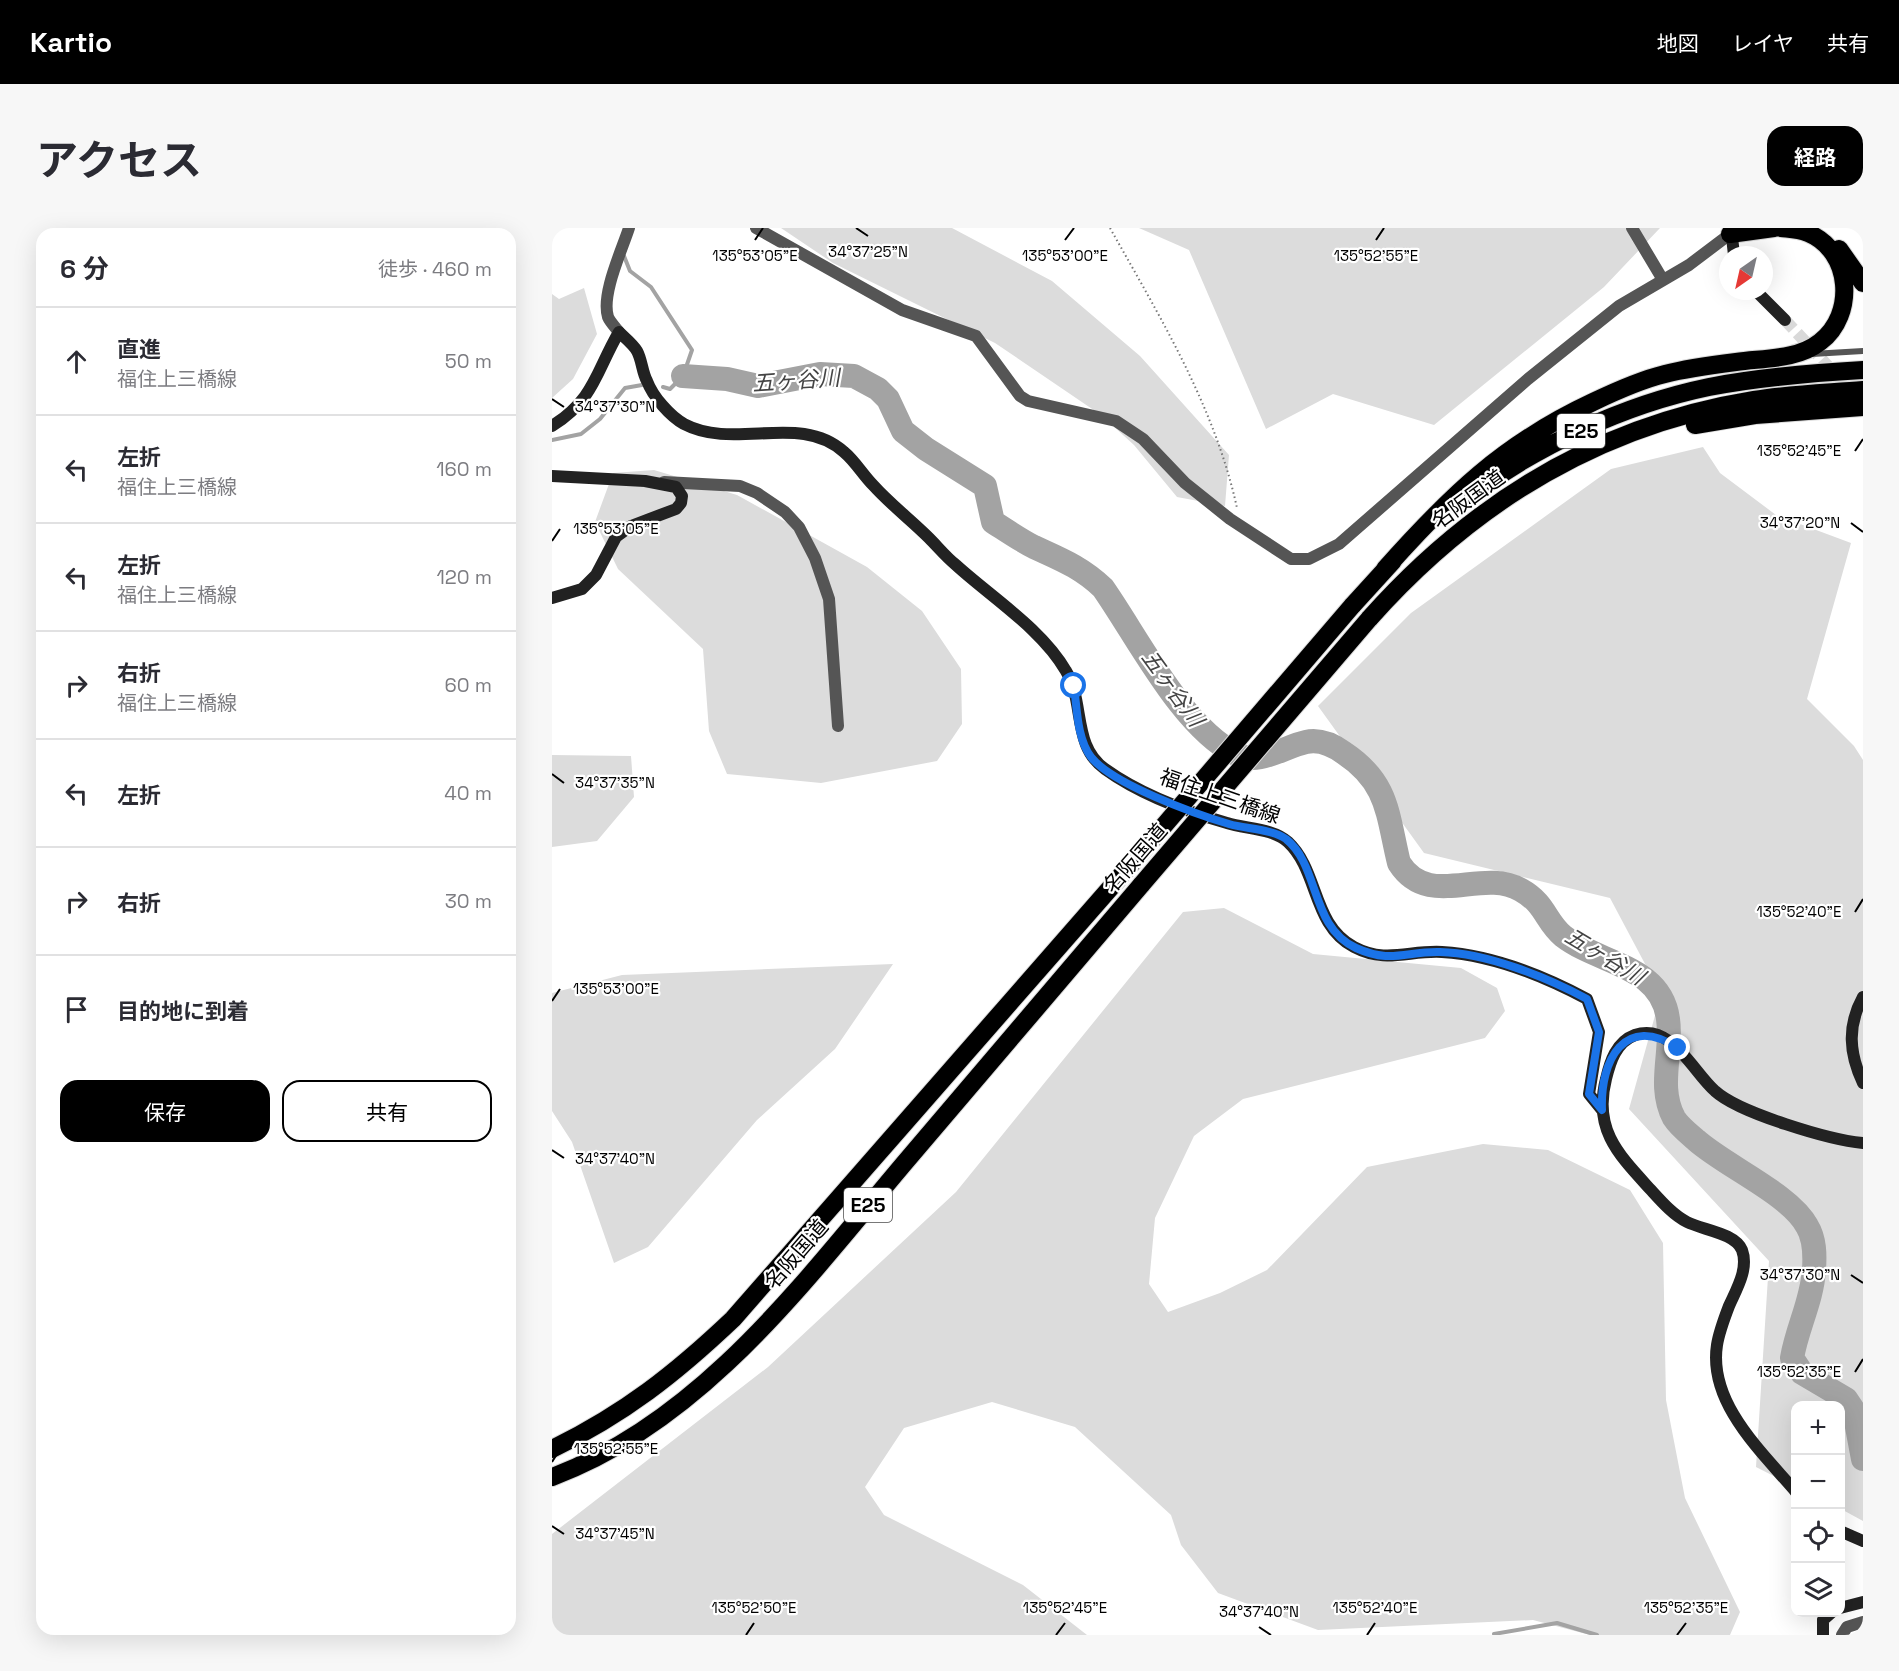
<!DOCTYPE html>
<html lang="ja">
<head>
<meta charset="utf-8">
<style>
  :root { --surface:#fff; --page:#f7f7f7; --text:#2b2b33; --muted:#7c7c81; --line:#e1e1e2; --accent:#000 }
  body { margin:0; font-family:"Space Grotesk","Noto Sans JP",sans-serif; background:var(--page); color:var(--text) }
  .controls { position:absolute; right:18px; bottom:18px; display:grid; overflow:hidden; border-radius:12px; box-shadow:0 6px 24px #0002 }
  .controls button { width:54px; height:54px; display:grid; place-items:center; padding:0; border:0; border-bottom:2px solid var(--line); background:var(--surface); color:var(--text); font:30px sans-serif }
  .compass { position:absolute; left:1167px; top:18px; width:54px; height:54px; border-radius:50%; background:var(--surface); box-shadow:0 6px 24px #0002; rotate:214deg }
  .stop { position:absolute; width:18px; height:18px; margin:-14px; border:4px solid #1a73e8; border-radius:50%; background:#fff }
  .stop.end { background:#1a73e8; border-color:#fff; box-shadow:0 2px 6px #0008 }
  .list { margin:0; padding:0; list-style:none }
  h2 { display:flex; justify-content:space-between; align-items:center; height:78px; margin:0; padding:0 24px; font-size:26px }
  h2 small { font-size:20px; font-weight:400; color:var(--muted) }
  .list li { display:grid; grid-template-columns:39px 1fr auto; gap:18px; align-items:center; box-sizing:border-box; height:108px; padding:0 24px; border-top:2px solid var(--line) }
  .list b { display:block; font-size:22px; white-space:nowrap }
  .list p { margin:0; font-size:20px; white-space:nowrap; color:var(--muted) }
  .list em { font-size:20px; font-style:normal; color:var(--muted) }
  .actions { display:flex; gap:12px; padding:18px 24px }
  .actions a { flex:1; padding:14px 0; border:2px solid var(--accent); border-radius:18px; text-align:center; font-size:21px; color:var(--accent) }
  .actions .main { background:var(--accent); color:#fff }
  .icon { flex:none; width:33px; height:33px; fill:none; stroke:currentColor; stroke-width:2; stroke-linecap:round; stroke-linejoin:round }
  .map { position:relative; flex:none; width:1311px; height:1407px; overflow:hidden; border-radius:18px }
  header { display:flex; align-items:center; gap:36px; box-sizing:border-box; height:84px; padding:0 30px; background:var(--accent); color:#fff }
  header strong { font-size:28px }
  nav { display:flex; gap:33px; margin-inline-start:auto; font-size:21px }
  .intro { display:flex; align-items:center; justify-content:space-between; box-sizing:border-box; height:144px; padding:0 36px }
  h1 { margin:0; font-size:42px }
  .button { padding:15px 27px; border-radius:18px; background:var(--accent); color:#fff; font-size:21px; font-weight:700 }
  main { display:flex; gap:36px; padding:0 36px }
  aside { flex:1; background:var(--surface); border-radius:18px; box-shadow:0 6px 24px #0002 }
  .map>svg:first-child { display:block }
  .green { fill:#dcdcdc }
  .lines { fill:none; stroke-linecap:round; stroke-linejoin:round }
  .stream { stroke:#a3a3a3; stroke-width:4 }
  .river { stroke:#a3a3a3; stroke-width:24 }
  .secondary-tunnel { stroke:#d9d9d9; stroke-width:12; stroke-dasharray:12 6; stroke-linecap:butt }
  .highway-casing { stroke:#dbdbdb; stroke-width:20 }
  .path { stroke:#777; stroke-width:2; stroke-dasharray:1.5 3; stroke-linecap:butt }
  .lane { stroke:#555; stroke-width:6 }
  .street { stroke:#555; stroke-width:12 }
  .secondary { stroke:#222; stroke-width:12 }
  .highway { stroke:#000; stroke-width:18 }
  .highway-bridge-casing { stroke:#dbdbdb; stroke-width:20; stroke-linecap:butt }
  .highway-bridge { stroke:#000; stroke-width:18 }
  .route { stroke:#1a73e8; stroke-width:8 }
  .ticks { fill:none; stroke:#000; stroke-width:2 }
  .labels { text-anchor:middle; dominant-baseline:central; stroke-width:4.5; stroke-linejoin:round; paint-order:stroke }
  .shield { fill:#fff; stroke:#4c4c4c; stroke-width:1.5 }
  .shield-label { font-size:20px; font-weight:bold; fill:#000 }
  .street-label { font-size:21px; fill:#000; stroke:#fff }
  .water-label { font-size:22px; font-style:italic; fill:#444; stroke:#fff }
  .ticks-label { font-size:15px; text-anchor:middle; fill:#000; stroke:#fff; stroke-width:4.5; stroke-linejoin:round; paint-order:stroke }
</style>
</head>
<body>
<header>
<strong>Kartio</strong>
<nav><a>地図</a><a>レイヤ</a><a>共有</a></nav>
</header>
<div class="intro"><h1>アクセス</h1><a class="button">経路</a></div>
<main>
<aside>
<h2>6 分<small>徒歩 · 460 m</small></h2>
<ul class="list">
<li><svg class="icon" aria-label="ahead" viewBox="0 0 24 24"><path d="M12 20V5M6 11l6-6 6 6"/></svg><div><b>直進</b><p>福住上三橋線</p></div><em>50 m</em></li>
<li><svg class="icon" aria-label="left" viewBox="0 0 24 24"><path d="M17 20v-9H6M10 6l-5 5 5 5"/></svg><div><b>左折</b><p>福住上三橋線</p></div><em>160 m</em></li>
<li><svg class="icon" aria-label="left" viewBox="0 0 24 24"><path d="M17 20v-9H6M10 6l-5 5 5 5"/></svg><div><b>左折</b><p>福住上三橋線</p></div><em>120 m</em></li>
<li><svg class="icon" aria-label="right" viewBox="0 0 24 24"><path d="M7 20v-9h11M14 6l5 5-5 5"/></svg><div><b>右折</b><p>福住上三橋線</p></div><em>60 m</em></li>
<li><svg class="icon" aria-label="left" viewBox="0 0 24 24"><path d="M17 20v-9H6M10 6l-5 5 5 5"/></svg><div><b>左折</b></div><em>40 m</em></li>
<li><svg class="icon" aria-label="right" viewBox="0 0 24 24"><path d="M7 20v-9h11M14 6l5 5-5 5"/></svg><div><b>右折</b></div><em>30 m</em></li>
<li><svg class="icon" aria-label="arrive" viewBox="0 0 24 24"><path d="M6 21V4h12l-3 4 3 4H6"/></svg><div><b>目的地に到着</b></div></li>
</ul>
<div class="actions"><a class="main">保存</a><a>共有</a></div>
</aside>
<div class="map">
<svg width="1311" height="1407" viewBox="0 0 1311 1407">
  <rect width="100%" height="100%" fill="#fff"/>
  <path class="green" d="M229,0H400L500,53L588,128L677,227L673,278L625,269L582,217L549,187L443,115L281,35Z
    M587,0H1108L1052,59L882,197L781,166L714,201L637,22Z
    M32,60L45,106L21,151L0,170V66L7,71Z
    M1151,219L1168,245L1224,287L1299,315L1255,471L1302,518L1311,532V1293L1289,1281L1288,1178H1244L1243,1259L1204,1239L1217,1033L1077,881L1109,766L1058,670L872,625L766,478L859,385L1059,241Z
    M102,242L185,267L315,339L370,383L409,441L410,496L385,533L269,555L175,546L157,503L151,421L66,341L43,294L61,245Z
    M0,527L79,528L82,569L45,613L0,619Z
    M672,680L761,726L909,740L945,760L953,783L933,810L691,871L642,908L603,990L597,1056L616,1084L668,1065L715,1042L815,939L931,916L996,922L1078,962L1111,1015L1114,1172L1133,1270L1188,1384L1178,1407H1038L981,1392L766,1402L666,1365L629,1317L619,1287L523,1199L440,1174L352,1200L313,1259L332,1287L471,1357L535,1407H0V1306L216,1139L404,964L631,684Z
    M341,736L283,821L205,892L96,1019L62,1035L20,914L0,883V765L70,747Z"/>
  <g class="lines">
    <path class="stream" d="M72,28L78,43L99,59L140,122L131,148L118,161L111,159
      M0,212L29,206L48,191L73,160L90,157
      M942,1406L1005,1395L1045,1407"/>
    <path class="river" d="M131,148L175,151L206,158L268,146L302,148L326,161L336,171L351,203L374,221L433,258L441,294C454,302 468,312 482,319C508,331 529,339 551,360C586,410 630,499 684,526C707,538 731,519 754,514C767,511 781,517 792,525C837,555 835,586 847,635C877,682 929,639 969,662C994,676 993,693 1011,708C1047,736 1109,737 1116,791C1121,824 1105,858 1122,890C1127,898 1137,906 1144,912C1173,938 1238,966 1255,998C1263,1011 1263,1027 1262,1042C1260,1073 1245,1100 1240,1130L1250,1145L1294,1171L1302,1183L1311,1231"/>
    <path class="secondary-tunnel" d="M1233,92L1302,166"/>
    <defs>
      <path id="highway" d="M1178,6L1222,0
        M1287,21L1311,55
        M1143,197L1203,187L1311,179
        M914,270C985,218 1070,177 1157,159C1208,149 1259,145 1311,142
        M833,341C898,268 951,216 1041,174C1064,163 1088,152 1113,146C1136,140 1160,137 1184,134C1212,130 1245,132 1268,114C1304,87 1300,23 1256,5C1247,1 1238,1 1229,0
        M800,378L841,333
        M817,391C920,275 1047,197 1202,172C1238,166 1275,165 1311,162
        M0,1221C72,1186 123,1146 181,1091L574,642
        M0,1249C151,1193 254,1051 355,932C433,840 511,748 590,656"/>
    </defs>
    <use href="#highway" class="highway-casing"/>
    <path class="path" d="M558,0C608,89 663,179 685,280"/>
    <path class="lane" d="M1260,126L1311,123"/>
    <path class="street" d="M204,0L350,82L424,108L468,168L476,173L564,193L591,211L633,255L678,291L739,331H757L787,316L976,151L1067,78L1137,37L1178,6
      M1080,0L1111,52
      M67,104C64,100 58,94 56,89C49,66 70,22 77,0
      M112,254L188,258L205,265L233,284L247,299L263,330L277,371L286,498
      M1290,1407L1295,1399L1311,1394"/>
    <path class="secondary" d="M1179,0L1182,27
      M1204,63L1233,92
      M0,198C43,171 44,143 67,104C73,110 81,116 85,123C90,132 90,144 95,153C101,169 118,188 132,196C183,223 248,184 292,224C303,233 311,247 321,257C338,276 359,292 377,310C386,319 394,329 404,337C439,369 490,401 514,443C533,474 520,518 553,541C589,567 633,583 675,595C693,601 721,600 736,614C767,643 760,697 802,719C834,736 857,722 890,724C939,727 992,748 1035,771L1047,804L1037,866L1050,882
      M0,248L93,253L124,259L130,268L129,275L124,281L79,298L64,309L44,347L30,361L0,370
      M1311,769C1295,798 1297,825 1311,855
      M1244,1264C1210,1224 1156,1175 1165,1117C1167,1104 1172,1091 1177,1078C1184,1062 1197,1041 1190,1022C1183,1005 1151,1002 1135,994C1121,987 1109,973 1098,961C1066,926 1041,901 1054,851C1058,834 1064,814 1083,807C1119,794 1141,844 1163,863C1187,885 1278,912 1311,915
      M1288,1303L1311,1313
      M1288,1380L1311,1374
      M1271,1407V1392L1280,1384"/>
    <use href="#highway" class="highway"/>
    <defs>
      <path id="highway-bridge" d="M574,642L800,378
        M590,656L817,391"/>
    </defs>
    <use href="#highway-bridge" class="highway-bridge-casing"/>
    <use href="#highway-bridge" class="highway-bridge"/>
  </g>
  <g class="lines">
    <path class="route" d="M522,458C525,480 525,511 539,529C560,556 643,586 677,596C694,601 719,601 734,611C768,638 758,699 804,720C839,736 854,723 888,724C935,725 994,749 1035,771L1047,804L1037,866L1050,882C1048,832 1073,785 1126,820"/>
  </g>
  <path class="ticks" d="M304,0L316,8M203,12L211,0M513,12L522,0M824,12L832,0M0,171L12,179M1303,223L1311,211M1299,295L1311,304M0,313L8,301M0,546L12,555M1303,684L1311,671M0,773L8,761M0,922L12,930M1299,1047L1311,1055M1303,1144L1311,1131M0,1234L8,1221M0,1298L12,1306M707,1399L719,1407M194,1407L202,1395M504,1407L513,1395M815,1407L823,1395M1125,1407L1134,1395"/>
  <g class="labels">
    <g class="shield">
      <rect x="1005" y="186" width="48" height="34" rx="4.5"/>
      <rect x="292" y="960" width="48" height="34" rx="4.5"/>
    </g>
    <g class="shield-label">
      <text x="1029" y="203">E25</text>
      <text x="316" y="977">E25</text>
    </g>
    <g class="street-label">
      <text transform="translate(916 271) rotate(-36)">名阪国道</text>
      <text transform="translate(668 568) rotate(19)">福住上三橋線</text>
      <text transform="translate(583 630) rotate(-49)">名阪国道</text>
      <text transform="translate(244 1026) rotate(-49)">名阪国道</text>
    </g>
    <g class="water-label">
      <text transform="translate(244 152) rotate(-4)">五ヶ谷川</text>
      <text transform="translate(621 460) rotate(54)">五ヶ谷川</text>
      <text transform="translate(1053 728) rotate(31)">五ヶ谷川</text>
    </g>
  </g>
  <g class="ticks-label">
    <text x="316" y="29">34°37'25"N</text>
    <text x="203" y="33">135°53'05"E</text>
    <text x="513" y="33">135°53'00"E</text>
    <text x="824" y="33">135°52'55"E</text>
    <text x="63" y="184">34°37'30"N</text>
    <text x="1247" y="228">135°52'45"E</text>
    <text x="1248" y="300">34°37'20"N</text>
    <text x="64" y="306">135°53'05"E</text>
    <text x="63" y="560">34°37'35"N</text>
    <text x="1247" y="689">135°52'40"E</text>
    <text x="64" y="766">135°53'00"E</text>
    <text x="63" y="936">34°37'40"N</text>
    <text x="1248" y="1052">34°37'30"N</text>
    <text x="1247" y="1149">135°52'35"E</text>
    <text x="64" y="1226">135°52'55"E</text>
    <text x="63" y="1311">34°37'45"N</text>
    <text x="202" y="1385">135°52'50"E</text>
    <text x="513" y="1385">135°52'45"E</text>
    <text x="823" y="1385">135°52'40"E</text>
    <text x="1134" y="1385">135°52'35"E</text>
    <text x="707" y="1389">34°37'40"N</text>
  </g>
</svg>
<div class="controls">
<button>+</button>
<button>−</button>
<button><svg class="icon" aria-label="locate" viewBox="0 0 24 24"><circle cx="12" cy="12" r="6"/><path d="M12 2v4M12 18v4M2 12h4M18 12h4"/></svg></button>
<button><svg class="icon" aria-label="layers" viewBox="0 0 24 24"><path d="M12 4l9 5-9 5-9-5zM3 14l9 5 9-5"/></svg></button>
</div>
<svg class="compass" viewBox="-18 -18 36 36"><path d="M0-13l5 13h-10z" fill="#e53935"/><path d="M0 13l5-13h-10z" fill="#7c7c81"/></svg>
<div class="stop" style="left:522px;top:458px"></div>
<div class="stop end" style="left:1126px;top:820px"></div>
</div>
</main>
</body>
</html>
